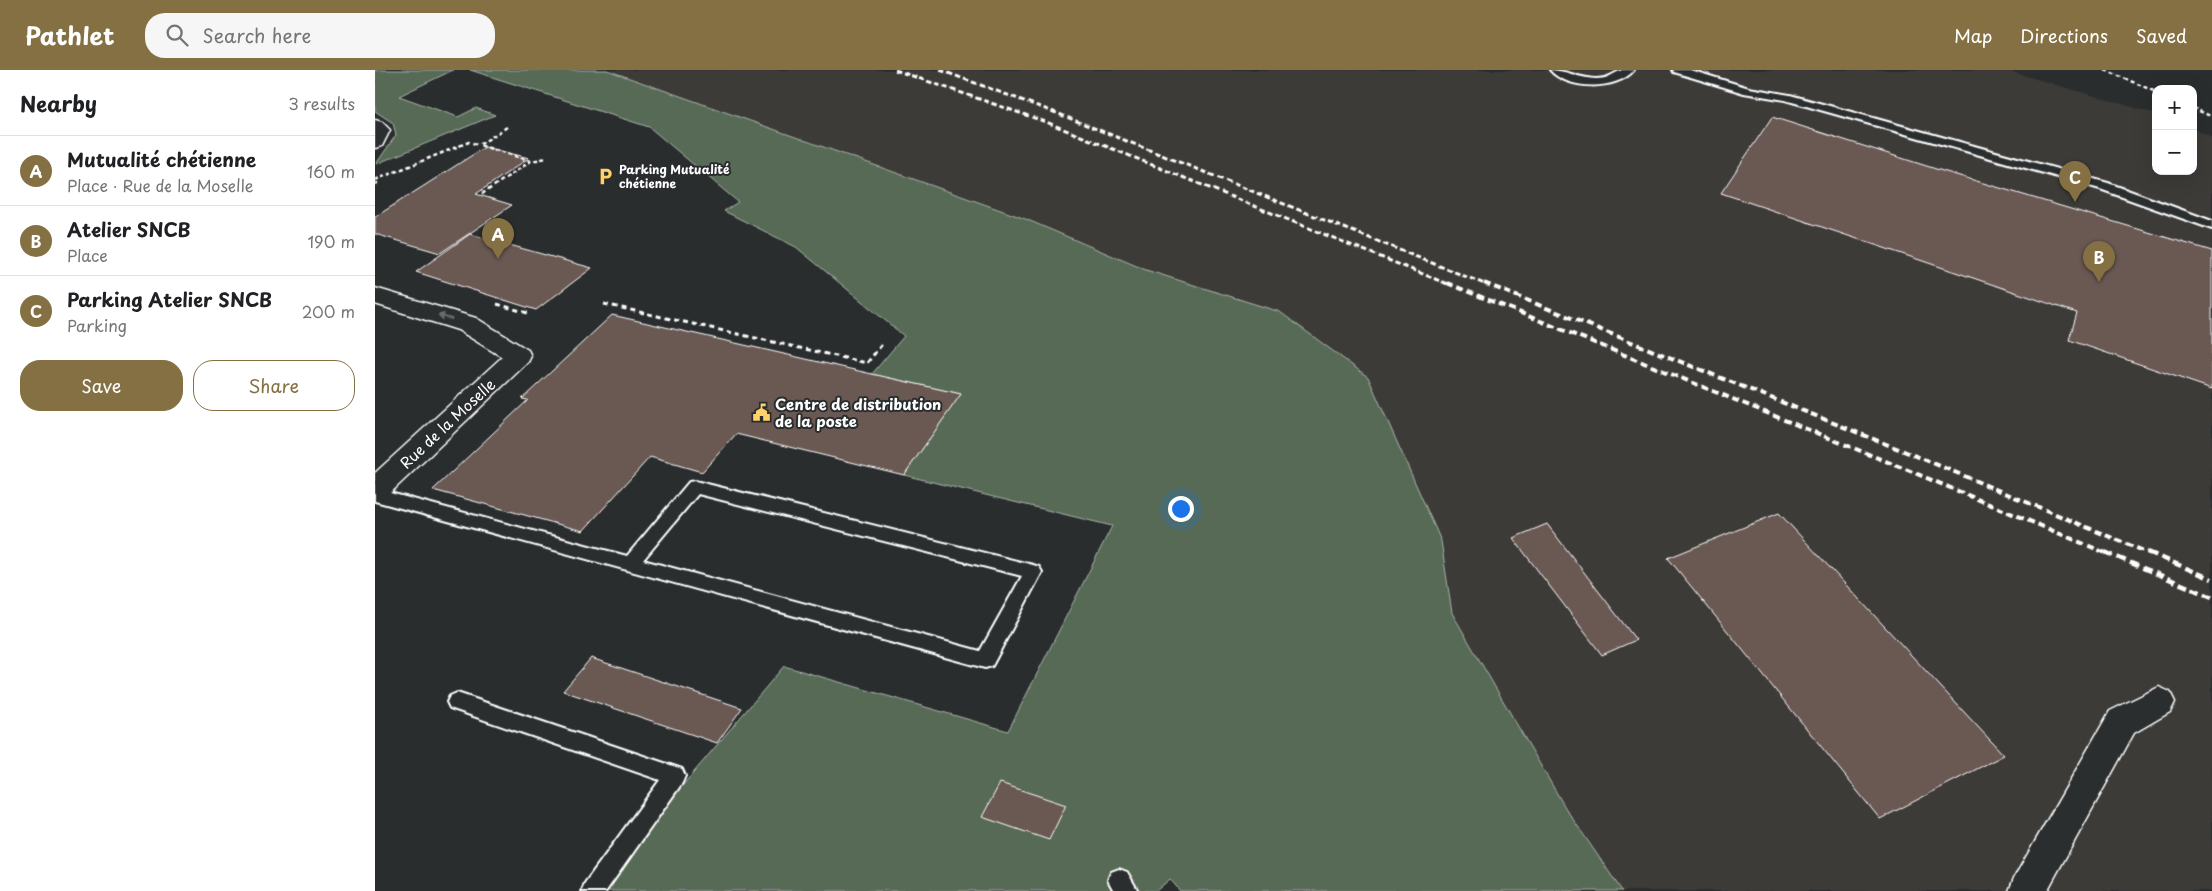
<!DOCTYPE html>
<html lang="en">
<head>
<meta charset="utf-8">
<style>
  :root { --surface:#fff; --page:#f6f6f6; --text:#202124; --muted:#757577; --line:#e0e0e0; --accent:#847042 }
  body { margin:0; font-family:"Playpen Sans",sans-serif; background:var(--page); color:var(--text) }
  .controls { position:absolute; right:15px; top:15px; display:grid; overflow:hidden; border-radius:10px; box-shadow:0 5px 20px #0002 }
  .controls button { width:45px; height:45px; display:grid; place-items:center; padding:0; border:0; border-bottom:1px solid var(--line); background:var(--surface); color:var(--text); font:25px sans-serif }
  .you { position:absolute; left:805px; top:438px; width:18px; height:18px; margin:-12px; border:4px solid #fff; border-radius:50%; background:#1a73e8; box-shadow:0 0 0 8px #1a73e833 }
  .badge { display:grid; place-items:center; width:32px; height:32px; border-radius:50%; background:var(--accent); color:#fff; font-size:16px; font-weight:700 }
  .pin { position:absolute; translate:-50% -41px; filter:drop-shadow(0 1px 2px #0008) }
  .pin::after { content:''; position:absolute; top:26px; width:18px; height:15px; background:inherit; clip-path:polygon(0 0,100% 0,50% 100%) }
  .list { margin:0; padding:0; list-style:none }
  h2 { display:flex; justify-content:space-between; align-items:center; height:65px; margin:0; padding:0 20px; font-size:21px }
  h2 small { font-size:16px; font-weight:400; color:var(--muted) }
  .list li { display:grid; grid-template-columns:32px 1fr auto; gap:15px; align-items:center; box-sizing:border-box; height:70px; padding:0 20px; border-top:1px solid var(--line) }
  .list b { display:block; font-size:19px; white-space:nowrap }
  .list p { margin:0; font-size:16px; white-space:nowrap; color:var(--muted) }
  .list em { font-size:16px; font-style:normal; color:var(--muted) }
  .actions { display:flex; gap:10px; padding:15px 20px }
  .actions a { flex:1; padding:11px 0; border:1px solid var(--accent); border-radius:20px; text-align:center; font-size:18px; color:var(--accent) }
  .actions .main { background:var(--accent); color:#fff }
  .icon { flex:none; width:28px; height:28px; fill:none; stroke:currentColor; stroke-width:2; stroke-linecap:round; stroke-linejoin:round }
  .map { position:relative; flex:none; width:1837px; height:821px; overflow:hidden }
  header { display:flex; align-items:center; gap:30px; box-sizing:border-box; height:70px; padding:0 25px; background:var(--accent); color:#fff }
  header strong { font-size:24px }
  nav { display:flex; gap:28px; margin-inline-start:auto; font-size:18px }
  .search { width:350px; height:45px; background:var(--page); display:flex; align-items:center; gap:12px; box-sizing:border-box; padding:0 18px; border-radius:20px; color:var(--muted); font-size:19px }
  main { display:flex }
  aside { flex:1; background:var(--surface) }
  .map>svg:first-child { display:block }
  .built { fill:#3d3a39 }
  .green { fill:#566b56; stroke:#aab5aa }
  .building { fill:#6a5952; stroke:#fff }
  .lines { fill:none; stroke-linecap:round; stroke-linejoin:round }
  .service-casing { stroke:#fff; stroke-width:4 }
  .minor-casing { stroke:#fff; stroke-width:3 }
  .path-far1 { stroke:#fff; stroke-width:2.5; stroke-dasharray:4 3; stroke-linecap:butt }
  .path { stroke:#fff; stroke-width:3; stroke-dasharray:5 4; stroke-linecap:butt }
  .service { fill:#2a2d2e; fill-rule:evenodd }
  .minor { fill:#2a2d2e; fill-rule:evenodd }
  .rail-far2 { stroke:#fff; stroke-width:3; stroke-dasharray:5.5 3; stroke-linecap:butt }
  .rail-far1 { stroke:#fff; stroke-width:4; stroke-dasharray:7 4; stroke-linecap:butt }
  .rail { stroke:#fff; stroke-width:4.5; stroke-dasharray:9 4.5; stroke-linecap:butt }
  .oneway { fill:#6a6c6d }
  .labels { text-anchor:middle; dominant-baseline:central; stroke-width:4; stroke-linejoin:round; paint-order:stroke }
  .far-poi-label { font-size:12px; font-weight:bold; fill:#fff; stroke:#2a2d2e; text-anchor:start }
  .poi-label { font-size:15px; font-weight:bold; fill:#fff; stroke:#2a2d2e; text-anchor:start }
  .street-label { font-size:15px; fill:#fff; stroke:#2a2d2e }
</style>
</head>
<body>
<header>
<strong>Pathlet</strong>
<div class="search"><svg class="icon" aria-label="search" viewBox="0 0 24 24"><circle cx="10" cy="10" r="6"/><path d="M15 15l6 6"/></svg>Search here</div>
<nav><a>Map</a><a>Directions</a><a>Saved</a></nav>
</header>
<main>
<aside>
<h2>Nearby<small>3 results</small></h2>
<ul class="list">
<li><span class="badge">A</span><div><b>Mutualité chétienne</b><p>Place · Rue de la Moselle</p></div><em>160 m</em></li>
<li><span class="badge">B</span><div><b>Atelier SNCB</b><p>Place</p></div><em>190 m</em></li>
<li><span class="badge">C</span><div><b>Parking Atelier SNCB</b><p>Parking</p></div><em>200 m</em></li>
</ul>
<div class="actions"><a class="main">Save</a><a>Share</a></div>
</aside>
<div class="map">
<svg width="1837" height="821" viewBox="0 0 1837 821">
  <rect width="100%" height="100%" fill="#2a2d2e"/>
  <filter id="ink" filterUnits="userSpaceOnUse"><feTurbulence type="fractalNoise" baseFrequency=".02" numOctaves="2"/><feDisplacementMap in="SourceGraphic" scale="10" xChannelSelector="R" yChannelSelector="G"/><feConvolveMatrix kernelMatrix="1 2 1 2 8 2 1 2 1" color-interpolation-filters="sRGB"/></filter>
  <g filter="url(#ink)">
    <path class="built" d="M232,0H1630L1781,44V101H1818V58L1837,68V821H1247L1191,739L1077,543L1066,471L771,200L648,148Z"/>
    <path class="green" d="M0,0H78L24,26L83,47L101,38L120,45L1,94L21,65L18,53L0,41Z
      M95,0H232L648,148L771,200L905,242L993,307L1066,471L1077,543L1191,739L1247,821H805L795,809L781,821H218L409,596L633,661L737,456L529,405L586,324L497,304L529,266L421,177L349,141L363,132L274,57Z"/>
    <path class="building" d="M1397,47L1561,99L1837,181V319L1694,270L1702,243L1346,123Z
      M110,77L154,88L101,124L137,135L65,183L0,164V147Z
      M95,164L217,198L161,240L41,202Z
      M237,245L497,304L586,324L529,405L361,364L327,402L275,387L208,461L58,420L153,330L147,329Z
      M1404,443L1629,685L1505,749L1293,488Z
      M1172,454L1261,570L1227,585L1138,468Z
      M216,588L367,638L342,673L188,621Z
      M625,713L691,735L674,770L607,747Z"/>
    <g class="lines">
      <defs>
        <path id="service" d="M1175,0C1191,0 1205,9 1221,9C1234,9 1237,4 1247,0C1250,0 1256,0 1259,0C1242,21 1192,20 1175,0Z
          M1298,0H1315L1374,18L1415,25L1733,113L1837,151V159L1725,119L1410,30L1369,23L1299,2Z
          M320,411L658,495L664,497L667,502L617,596L610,598L0,431V419L252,486L314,412ZM323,424L647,506L605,581L268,490Z
          M82,623L307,699L310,706L307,713L231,821H207L210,813L285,710L75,638L72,632L75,626Z
          M744,799L752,802L763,821H739L733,810L736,802Z"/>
        <path id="minor" d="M0,50L7,52L15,60L7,76L0,78Z
          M0,218L101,248L153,280L156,286L153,292L10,428L0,431V403L127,287L83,260L0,234Z
          M1784,617L1795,622L1800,632L1795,642L1759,663L1672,821H1634L1639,808L1735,641Z"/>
      </defs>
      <use href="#service" class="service-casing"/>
      <use href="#minor" class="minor-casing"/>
      <path class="path-far1" d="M1730,0L1781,22
        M1818,38L1837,47
        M132,57L104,75L156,91L172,88
        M0,110L94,72L104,75
        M0,113H2L0,115
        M107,124L156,91"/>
      <path class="path" d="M122,234L156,244
        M229,234L492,293L508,273"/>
      <use href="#service" class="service"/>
      <use href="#minor" class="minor"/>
      <path class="rail-far2" d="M520,0L671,52L1075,215
        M565,0L684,44L1112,215"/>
      <path class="rail-far1" d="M1072,213L1540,403L1733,484
        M1109,213L1546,388L1776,484"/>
      <path class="rail" d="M1730,482L1837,527
        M1773,482L1837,509"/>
    </g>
    <defs><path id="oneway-solid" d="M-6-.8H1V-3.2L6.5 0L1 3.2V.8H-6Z" transform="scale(1.25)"/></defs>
    <use class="oneway" href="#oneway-solid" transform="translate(70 247) rotate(-163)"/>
  </g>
  <defs>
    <symbol id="parking-bare" viewBox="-9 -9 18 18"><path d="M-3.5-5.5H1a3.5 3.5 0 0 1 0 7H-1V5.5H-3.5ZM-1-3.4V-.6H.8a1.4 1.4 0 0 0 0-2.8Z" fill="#ffd166" stroke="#2a2d2e" stroke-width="2.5" paint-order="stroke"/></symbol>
    <symbol id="civic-bare" viewBox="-9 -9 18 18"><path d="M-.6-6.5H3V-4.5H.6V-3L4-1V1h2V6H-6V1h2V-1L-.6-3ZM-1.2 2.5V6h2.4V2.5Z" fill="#ffd166" stroke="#2a2d2e" stroke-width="2.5" paint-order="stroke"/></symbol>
  </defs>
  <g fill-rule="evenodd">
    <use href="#parking-bare" x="218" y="94" width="25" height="25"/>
    <use href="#civic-bare" x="374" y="330" width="25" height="25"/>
  </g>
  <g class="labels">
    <g class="far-poi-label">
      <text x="244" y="99">Parking Mutualité<tspan x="244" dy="14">chétienne</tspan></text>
    </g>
    <g class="poi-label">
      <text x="400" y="333">Centre de distribution<tspan x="400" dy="17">de la poste</tspan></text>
    </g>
    <g class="street-label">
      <text transform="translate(72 353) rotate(-43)">Rue de la Moselle</text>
    </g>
  </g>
</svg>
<div class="controls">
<button>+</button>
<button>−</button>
</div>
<div class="you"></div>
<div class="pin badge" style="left:123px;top:189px">A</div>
<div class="pin badge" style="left:1724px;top:212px">B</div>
<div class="pin badge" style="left:1700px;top:132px">C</div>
</div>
</main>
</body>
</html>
